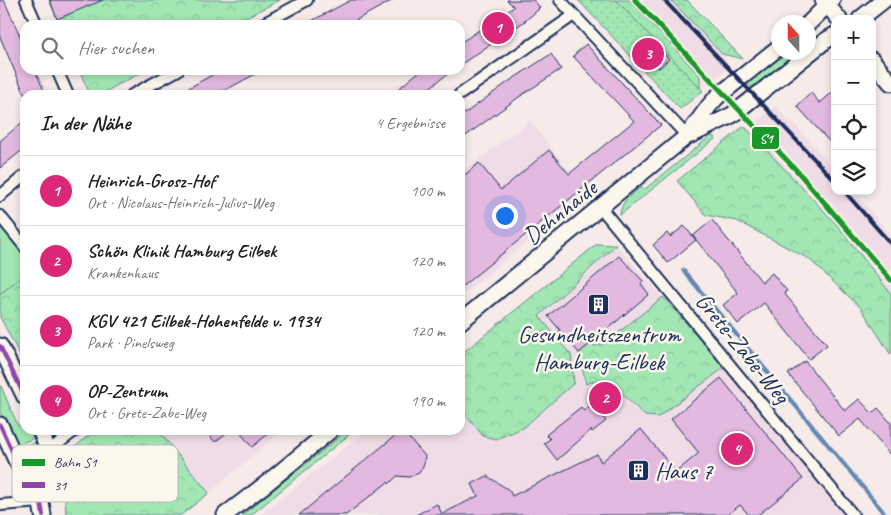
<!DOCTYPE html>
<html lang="de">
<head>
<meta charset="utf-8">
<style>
  :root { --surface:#fff; --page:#f6f6f6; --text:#202124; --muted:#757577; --line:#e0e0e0; --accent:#db2777 }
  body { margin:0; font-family:Caveat,sans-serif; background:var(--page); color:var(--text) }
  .controls { position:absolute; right:15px; top:15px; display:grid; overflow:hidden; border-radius:10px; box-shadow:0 2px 8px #0003 }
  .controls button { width:45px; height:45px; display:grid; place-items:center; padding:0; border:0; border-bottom:1px solid var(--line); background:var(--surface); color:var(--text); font:25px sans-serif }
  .compass { position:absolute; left:771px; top:15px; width:45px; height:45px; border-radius:50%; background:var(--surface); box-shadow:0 2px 8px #0003; rotate:339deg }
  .you { position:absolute; left:504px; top:215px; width:18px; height:18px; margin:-12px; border:4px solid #fff; border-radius:50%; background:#1a73e8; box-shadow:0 0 0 8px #1a73e833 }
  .badge { display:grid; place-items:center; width:32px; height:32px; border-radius:50%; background:var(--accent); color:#fff; font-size:16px; font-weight:700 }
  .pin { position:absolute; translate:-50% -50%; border:2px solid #fff; box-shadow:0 1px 5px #0006 }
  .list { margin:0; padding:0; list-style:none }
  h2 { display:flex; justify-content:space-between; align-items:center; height:65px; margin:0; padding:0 20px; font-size:21px }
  h2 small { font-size:16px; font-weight:400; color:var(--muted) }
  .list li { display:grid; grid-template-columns:32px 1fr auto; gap:15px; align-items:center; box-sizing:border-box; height:70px; padding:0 20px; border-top:1px solid var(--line) }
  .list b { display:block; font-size:19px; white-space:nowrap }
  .list p { margin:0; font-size:16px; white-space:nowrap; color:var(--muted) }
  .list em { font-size:16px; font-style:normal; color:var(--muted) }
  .icon { flex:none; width:28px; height:28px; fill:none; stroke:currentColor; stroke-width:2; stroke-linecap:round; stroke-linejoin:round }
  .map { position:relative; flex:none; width:891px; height:515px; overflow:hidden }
  .search { position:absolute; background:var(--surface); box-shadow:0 2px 8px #0003; left:20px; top:20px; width:445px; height:55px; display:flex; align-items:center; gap:12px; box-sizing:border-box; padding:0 18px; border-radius:15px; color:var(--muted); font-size:19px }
  .panel { position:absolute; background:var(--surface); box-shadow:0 2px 8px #0003; left:20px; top:90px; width:445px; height:345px; border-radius:15px }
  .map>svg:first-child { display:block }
  .built { fill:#f0dce6 }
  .grass { fill:#a2e7b3; stroke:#5e8b88 }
  .forest { fill:url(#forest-crowns); stroke:#5e8b88 }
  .garden { fill:url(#garden-dots); stroke:#5e8b88 }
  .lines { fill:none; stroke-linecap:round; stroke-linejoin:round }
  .stream { stroke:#6388b4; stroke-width:4 }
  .building { fill:#e3b9df; stroke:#1b2f5e }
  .street-casing { stroke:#1b2f5e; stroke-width:14 }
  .secondary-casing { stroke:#1b2f5e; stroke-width:19 }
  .street { stroke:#fbf7ec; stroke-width:10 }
  .secondary { stroke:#fbf7ec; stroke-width:15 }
  .rail { stroke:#1b2f5e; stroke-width:4 }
  .bus-1-casing { stroke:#fbf7ec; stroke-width:8 }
  .bus-1 { stroke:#8e44ad; stroke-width:4 }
  .rail-1-casing { stroke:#fbf7ec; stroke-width:9 }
  .rail-1 { stroke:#1a962b; stroke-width:5 }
  .labels { text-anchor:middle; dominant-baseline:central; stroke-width:5; stroke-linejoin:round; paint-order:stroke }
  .street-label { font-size:24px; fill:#1b2f5e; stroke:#fbf7ec }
  .poi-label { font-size:24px; fill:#1b2f5e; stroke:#fbf7ec }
  .key { fill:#fbf7ec; stroke:#b8bbc1; stroke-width:1 }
  .key-label { font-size:14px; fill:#1b2f5e }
  .line-badge { stroke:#fbf7ec; stroke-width:2 }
  .badge-label { font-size:14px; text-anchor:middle; font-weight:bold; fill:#fff }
</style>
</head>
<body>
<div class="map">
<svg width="891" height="515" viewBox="0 0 891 515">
  <defs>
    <pattern id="forest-crowns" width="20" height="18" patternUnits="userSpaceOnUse" patternTransform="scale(1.25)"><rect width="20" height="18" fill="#a2e7b3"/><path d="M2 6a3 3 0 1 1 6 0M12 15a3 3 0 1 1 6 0" fill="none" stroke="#8bc69c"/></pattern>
    <pattern id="garden-dots" width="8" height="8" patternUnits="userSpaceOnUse" patternTransform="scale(1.25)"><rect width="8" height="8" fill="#a2e7b3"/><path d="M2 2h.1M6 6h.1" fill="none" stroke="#8bc69c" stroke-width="1.8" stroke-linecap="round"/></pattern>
  </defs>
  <rect width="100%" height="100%" fill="#f6ebe9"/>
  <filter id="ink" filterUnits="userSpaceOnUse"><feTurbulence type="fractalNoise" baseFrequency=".02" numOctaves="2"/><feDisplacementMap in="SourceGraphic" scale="10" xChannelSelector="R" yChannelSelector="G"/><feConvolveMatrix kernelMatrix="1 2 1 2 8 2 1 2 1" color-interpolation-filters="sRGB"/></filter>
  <g filter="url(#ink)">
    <path class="built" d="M629,0H671L722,54L730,67L700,89V76Z
      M776,106L790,122L792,121L835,170V191H853L891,235V294L838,226L747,130Z
      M530,121L586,193L460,297V173Z
      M597,244L616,245L725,367L846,515H261L367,430H460V355Z
      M158,430H283L209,493Z"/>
    <path class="grass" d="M783,53H799L753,89L747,82Z
      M711,136L716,138L620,215C621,201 631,195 641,187L645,189Z
      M0,224L25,257V274L0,294Z
      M0,384L18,426L25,424V430H34L37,437L14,446L0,411Z
      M348,430H355L251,515H242Z
      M38,441C41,453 46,466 28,466L17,450Z"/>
    <path class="forest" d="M49,0H280L231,25H60Z
      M616,0H629L700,76V89Z
      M671,0H687L743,59L722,54Z
      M79,70H146L101,94L89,92Z
      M744,126L838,226L891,294V355L861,308L809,259L737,221L706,215L677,181Z
      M597,244L616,245L539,316L571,355L574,383L523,428L496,439L483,436L460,407V355Z
      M25,274V365L0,317V294Z
      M663,297L725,367L658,417L645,416L611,383L602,381H593L586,384L579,353L590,344L596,346L604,344Z
      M95,430H158L209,493L181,515H66L63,457Z"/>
    <path class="garden" d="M578,0H616L703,91L680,109Z"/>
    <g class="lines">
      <path class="stream" d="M683,270L886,515"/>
    </g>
    <path class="building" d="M0,0H4L25,47V70H35L46,95H25L0,37Z
      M50,0H103L57,19Z
      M351,0H393L347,25H304Z
      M507,0H533L540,7L538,8L539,9L525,21L460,65V43L514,7Z
      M586,44L661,125L460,288V179L479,163L501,190L549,150L569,174L634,121L573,56Z
      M658,47L669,59L659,68L651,59L654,57L651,54Z
      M551,54L561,69L519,97L460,140V117L508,82Z
      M221,70H263L216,95H176Z
      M421,70H453L420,95H391Z
      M835,90V148L797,106L811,93L820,103Z
      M25,120V148L0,168V141Z
      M712,220L762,282L772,273L787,291L784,293L827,345L809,359L764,303L738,324L723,305L738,293L693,236Z
      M684,226L696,240L668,263L653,245L667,233L670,237Z
      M619,256L643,281L641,284L649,294L579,353L569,341L567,343L558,332L560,330L548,316Z
      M805,361L845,411L859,399L872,413L878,408L891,423V456L860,419L839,436L788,374Z
      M721,378L803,479L758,515H749L740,505L727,515H416L437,504L442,514L478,496L472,484L487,476L509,490L512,496L597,454L601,462L641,429L676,472L699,453L671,419Z
      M592,404L606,421L592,432L591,430L557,460L544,443L550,439L546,435L581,407L584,411Z
      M205,430H230L215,442Z
      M238,430H273L252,447Z
      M402,430L425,456L424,464L419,473L409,477L397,476L389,484L388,482L346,515H299Z"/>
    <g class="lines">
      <defs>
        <path id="street" d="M26,0L37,25
          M560,0L687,136
          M261,25L307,0
          M57,70L68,95
          M132,95L178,70
          M459,95L574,15
          M0,196L25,175
          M601,208L853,515
          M0,216L25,247
          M48,451L76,430
          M0,505L42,502"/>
        <path id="secondary" d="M823,0L839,19
          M860,19L884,0
          M808,24L832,0
          M872,60L891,83
          M691,135L732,115L825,41L835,35
          M460,322L687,136L709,106L717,97L778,48
          M0,346L25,397
          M0,425L16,460L25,474L39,491L43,515
          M39,491C53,468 51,454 40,430
          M225,515L267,483L331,430"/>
      </defs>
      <use href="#street" class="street-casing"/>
      <use href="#secondary" class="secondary-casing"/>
      <use href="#street" class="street"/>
      <use href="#secondary" class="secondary"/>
      <path class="rail" d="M664,0L835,181
        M844,191L891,244"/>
      <defs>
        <path id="bus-1" d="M0,346L25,397
          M0,425L16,460L39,491L43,515"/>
      </defs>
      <use href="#bus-1" class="bus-1-casing"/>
      <use href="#bus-1" class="bus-1"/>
      <defs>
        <path id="rail-1" d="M635,0L798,172L891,280"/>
      </defs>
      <use href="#rail-1" class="rail-1-casing"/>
      <use href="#rail-1" class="rail-1"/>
    </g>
  </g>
  <defs>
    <symbol id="building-square" viewBox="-11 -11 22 22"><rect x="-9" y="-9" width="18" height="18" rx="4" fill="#1b2f5e" stroke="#fbf7ec"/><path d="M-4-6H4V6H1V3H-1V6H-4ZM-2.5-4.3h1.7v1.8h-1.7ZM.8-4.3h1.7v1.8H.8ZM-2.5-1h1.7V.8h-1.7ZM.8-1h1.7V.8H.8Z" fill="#fff"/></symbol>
  </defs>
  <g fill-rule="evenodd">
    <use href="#building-square" x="586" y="292" width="25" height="25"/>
    <use href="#building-square" x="626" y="458" width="25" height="25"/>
  </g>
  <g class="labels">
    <g class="street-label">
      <text transform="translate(560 212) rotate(-39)">Dehnhaide</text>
      <text transform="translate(743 348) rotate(51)">Grete-Zabe-Weg</text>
    </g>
    <g class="poi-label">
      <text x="599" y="334">Gesundheitszentrum<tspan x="599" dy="28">Hamburg-Eilbek</tspan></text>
      <text x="655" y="471" text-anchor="start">Haus 7</text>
    </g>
  </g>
  <rect x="12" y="445" width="166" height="57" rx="8" class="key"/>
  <rect x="22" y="459" width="23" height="7" fill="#1a962b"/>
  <rect x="22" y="482" width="23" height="6" fill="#8e44ad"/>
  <g class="key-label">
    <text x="54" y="467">Bahn S1</text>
    <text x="54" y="490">31</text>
  </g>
  <rect class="line-badge" x="751" y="126" width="29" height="24" rx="5" fill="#1a962b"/>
  <g class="badge-label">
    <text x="766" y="143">S1</text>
  </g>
</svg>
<div class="controls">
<button>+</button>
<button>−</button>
<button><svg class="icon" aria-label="locate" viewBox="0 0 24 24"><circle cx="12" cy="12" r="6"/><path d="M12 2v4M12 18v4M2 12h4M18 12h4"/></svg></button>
<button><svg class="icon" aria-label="layers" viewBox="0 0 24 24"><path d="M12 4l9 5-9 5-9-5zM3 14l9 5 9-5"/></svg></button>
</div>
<svg class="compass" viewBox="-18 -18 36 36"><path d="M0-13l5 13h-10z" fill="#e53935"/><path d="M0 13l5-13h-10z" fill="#757577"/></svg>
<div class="you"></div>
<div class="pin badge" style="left:498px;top:28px">1</div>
<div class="pin badge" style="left:605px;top:398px">2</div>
<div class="pin badge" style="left:648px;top:54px">3</div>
<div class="pin badge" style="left:737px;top:449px">4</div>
<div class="search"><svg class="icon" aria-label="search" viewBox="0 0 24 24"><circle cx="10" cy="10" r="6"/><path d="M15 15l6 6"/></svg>Hier suchen</div>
<section class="panel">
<h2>In der Nähe<small>4 Ergebnisse</small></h2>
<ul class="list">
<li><span class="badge">1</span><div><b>Heinrich-Grosz-Hof</b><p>Ort · Nicolaus-Heinrich-Julius-Weg</p></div><em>100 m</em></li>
<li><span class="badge">2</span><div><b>Schön Klinik Hamburg Eilbek</b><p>Krankenhaus</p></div><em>120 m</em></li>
<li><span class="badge">3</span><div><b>KGV 421 Eilbek-Hohenfelde v. 1934</b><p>Park · Pinelsweg</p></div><em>120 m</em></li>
<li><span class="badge">4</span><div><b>OP-Zentrum</b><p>Ort · Grete-Zabe-Weg</p></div><em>190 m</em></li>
</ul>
</section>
</div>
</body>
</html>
